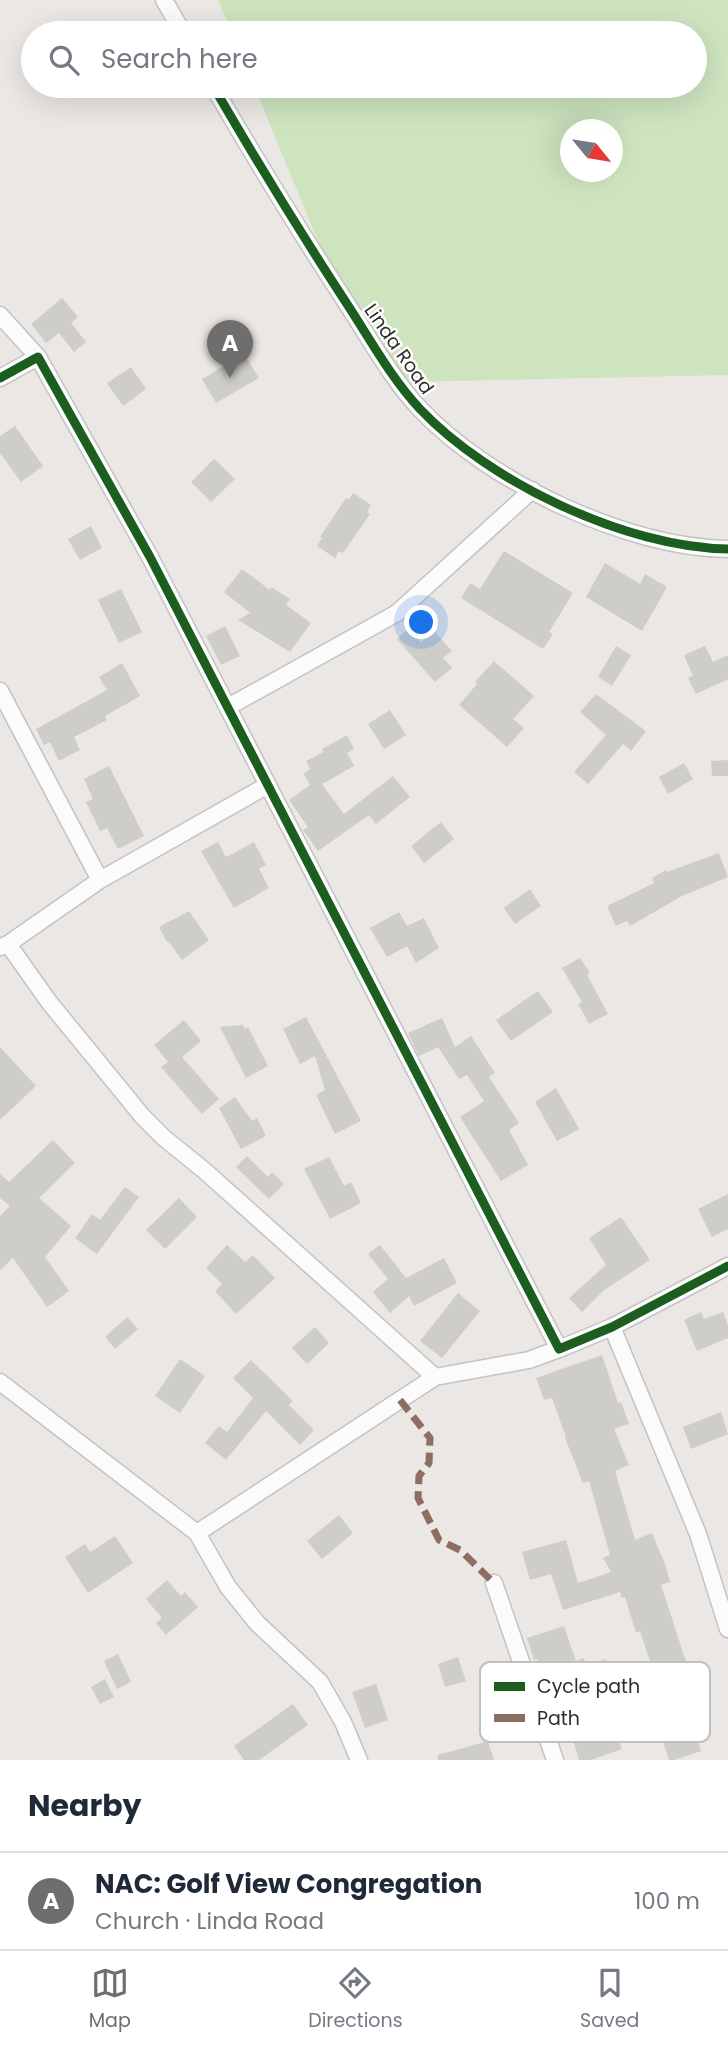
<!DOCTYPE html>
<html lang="en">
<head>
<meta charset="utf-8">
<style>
  :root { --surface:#fff; --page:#f6f6f7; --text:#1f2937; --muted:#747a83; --line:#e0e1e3; --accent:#6f6e6d }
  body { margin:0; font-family:Poppins,sans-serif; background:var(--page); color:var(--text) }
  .compass { position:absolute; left:560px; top:119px; width:63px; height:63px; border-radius:50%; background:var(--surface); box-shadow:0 7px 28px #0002; rotate:120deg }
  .you { position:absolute; left:422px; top:623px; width:24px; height:24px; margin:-18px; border:5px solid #fff; border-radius:50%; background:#1a73e8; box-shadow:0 0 0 10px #1a73e833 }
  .badge { display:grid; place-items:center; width:46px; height:46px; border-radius:50%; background:var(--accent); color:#fff; font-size:23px; font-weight:700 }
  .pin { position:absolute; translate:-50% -58px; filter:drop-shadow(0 2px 4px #0008) }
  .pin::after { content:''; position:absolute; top:37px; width:24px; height:21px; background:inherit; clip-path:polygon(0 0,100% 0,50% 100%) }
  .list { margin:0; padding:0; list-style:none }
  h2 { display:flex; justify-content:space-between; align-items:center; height:91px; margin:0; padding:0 28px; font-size:30px }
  h2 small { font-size:23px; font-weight:400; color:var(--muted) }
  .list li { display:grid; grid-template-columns:46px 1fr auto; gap:21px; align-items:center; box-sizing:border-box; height:98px; padding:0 28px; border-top:2px solid var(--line) }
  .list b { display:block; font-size:26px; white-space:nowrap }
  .list p { margin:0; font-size:23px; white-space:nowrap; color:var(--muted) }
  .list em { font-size:23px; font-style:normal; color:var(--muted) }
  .icon { flex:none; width:38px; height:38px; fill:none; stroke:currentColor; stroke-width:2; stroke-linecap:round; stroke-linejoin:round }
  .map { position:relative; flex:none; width:728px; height:1760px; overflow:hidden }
  .search { position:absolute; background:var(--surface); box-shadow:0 7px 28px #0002; left:21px; right:21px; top:21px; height:77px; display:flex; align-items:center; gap:18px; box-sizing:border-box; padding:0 24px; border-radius:38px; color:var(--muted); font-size:26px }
  .sheet { height:189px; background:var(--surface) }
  nav { display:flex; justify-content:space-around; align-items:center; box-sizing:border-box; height:98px; border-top:2px solid var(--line); background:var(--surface); font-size:19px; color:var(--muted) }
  nav a { display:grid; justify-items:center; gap:4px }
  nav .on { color:var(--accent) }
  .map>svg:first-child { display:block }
  .green { fill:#cde4bf; fill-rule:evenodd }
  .building { fill:#cfcdca }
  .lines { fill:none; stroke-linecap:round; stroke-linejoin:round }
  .minor-casing { stroke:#c4c3c3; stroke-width:19 }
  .minor { stroke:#fcfbfb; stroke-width:16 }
  .quiet { stroke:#8d6e63; stroke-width:7; stroke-dasharray:14 7; stroke-linecap:butt }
  .cycleway-casing { stroke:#fff; stroke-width:13 }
  .cycleway { stroke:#1b5e20; stroke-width:9 }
  .labels { text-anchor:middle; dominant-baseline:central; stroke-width:5; stroke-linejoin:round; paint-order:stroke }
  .street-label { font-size:19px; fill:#2d2d2d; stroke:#fff }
  .key { fill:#fff; stroke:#c0c0c0; stroke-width:2 }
  .key-label { font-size:19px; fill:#2d2d2d }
</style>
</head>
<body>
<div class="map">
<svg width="728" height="1760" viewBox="0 0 728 1760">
  <rect width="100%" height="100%" fill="#eae7e4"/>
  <path class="green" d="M218,0H728V375L410,382L344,304L254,86H695V33H232ZM570,130H612V172H570Z"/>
  <path class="building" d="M62,298L78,317L71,323L86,342L74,352L59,333L46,343L31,324Z
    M244,354L259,378L216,403L202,379Z
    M131,367L146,389L123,406L107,383Z
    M15,426L43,466L21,482L0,453V436Z
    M214,459L235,479L211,502L191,482Z
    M353,493L371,505L367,512L370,514L343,553L339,551L335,558L317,546L322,538L320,537L346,498L349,499Z
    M91,526L102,548L80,560L68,539Z
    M504,551L573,593L549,632L553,634L543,649L461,598L470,583L480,589Z
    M605,563L640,584L645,574L667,587L642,631L586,597Z
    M242,569L270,590L271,587L290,599L286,605L311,623L290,652L238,620L250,613L224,592Z
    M121,589L142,632L119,643L98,600Z
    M225,626L240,656L221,665L206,636Z
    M409,628L421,642L434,631L452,651L443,658L452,668L435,682L397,639Z
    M616,646L631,655L612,686L598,677Z
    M705,646L713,662L728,655V679L696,694L688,678L693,676L684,655Z
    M494,661L534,696L513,719L524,728L507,747L459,705L477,684L475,682Z
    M122,663L140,696L105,716L107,720L74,737L80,750L59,761L50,742L44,745L36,729L107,690L99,677Z
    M596,694L646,731L631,751L623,744L588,784L574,772L606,735L580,712Z
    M390,710L406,735L384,749L368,724Z
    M347,735L354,749L347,753L354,766L322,784L344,814L393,776L410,797L376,824L369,815L318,851L303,830L308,827L289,800L310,785L304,774L310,769L306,761L323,752L322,749Z
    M728,760V776H712L711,761Z
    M684,763L693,779L668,794L659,777Z
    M109,766L144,836L118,849L107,828L100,831L86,802L93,799L84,779Z
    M441,822L454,839L424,863L411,846Z
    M218,842L226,857L254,842L266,865L259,869L269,888L234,908L201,851Z
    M719,853L728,877L682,896L630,926L627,921L616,926L607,906L654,883L652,878L666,870L667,872Z
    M530,889L541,906L515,924L504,908Z
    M189,911L209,940L182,960L168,941L167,942L159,927Z
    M399,912L407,926L424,918L439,948L416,963L407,946L387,957L370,928Z
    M580,958L590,973L587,975L608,1014L589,1024L578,1004L582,1002L562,968Z
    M538,991L553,1012L511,1041L496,1020Z
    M306,1017L361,1121L335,1134L316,1095L325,1090L315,1056L300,1064L283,1029Z
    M442,1018L455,1047L471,1036L495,1073L489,1077L519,1123L509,1130L528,1165L501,1181L460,1117L484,1101L467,1075L459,1079L438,1047L419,1056L408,1033Z
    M184,1020L201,1041L182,1057L219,1099L202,1114L161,1067L168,1062L154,1045Z
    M243,1025L245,1029L248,1027L268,1066L246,1078L220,1027Z
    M0,1047L36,1086L0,1120Z
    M556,1088L579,1129L557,1141L535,1102Z
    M235,1097L252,1121L257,1118L266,1136L241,1149L219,1108Z
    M53,1140L75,1163L39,1198L71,1226L45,1257L69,1291L47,1307L13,1258L0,1270V1216L10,1206L0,1198V1174L9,1182Z
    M247,1156L268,1177L272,1172L284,1184L269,1199L236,1167Z
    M329,1157L344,1186L351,1182L361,1203L330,1219L304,1169Z
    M125,1187L139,1197L97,1254L75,1238L92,1214L100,1220Z
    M728,1194V1229L712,1237L698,1209Z
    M179,1198L197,1217L165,1249L146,1230Z
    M621,1217L650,1260L604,1290L582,1312L569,1298L606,1265L589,1238Z
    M227,1245L245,1262L253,1255L275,1278L236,1314L215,1291L222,1284L206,1268Z
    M380,1245L406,1278L444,1258L457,1283L414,1306L409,1296L390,1313L373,1292L388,1279L368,1254Z
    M458,1293L480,1311L442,1358L420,1341Z
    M701,1312L704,1319L723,1312L728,1325V1338L697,1351L684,1320Z
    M127,1317L138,1329L115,1349L105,1337Z
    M315,1327L329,1343L307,1364L292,1348Z
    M602,1355L618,1403L621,1402L629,1424L614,1429L629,1465L615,1471L635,1540L652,1533L665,1564L670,1582L661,1585L694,1686L683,1689L701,1751L674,1760H669L661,1736L658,1737L651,1711L665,1707L640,1631L636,1633L625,1597L622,1598L620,1592L563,1610L551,1574L530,1580L522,1552L566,1540L578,1583L611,1572L603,1558L610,1555L589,1481L583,1483L565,1438L566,1437L552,1398L544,1400L536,1378Z
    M180,1359L205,1376L180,1413L155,1396Z
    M251,1360L293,1401L289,1405L314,1430L300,1445L266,1411L226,1460L205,1443L219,1426L227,1432L253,1398L233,1378Z
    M721,1412L728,1434L691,1449L683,1427Z
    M339,1515L353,1533L322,1559L307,1541Z
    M115,1536L133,1563L88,1593L65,1557L85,1544L90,1552Z
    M167,1580L181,1596L185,1592L198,1607L166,1635L156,1623L162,1618L146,1599Z
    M564,1626L576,1661L584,1658L586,1665L606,1659L622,1708L612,1712L613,1716L610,1717L622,1749L591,1760H579L570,1730L564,1732L551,1692L548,1693L538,1659L534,1660L527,1638Z
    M118,1654L131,1682L117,1689L104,1661Z
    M458,1657L466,1681L445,1687L438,1664Z
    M105,1679L114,1697L100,1704L91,1687Z
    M376,1684L388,1720L365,1728L352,1692Z
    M293,1704L308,1725L259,1760H244L234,1746Z
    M488,1741L494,1760H438V1755Z"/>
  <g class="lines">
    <defs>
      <path id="minor" d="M164,0L183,33
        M213,86C256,160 300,232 347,304C370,339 391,378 420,409C489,482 627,548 728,549
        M0,315L38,357
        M0,378L38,357L150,557L559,1349L612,1327L728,1266
        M0,691L100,880
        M228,707L397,613L532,490
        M8,944L49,1002L143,1117L163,1137L206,1172L435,1377
        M1,947L8,944L100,880L268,785
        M612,1327L698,1534L728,1629
        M0,1382L197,1533L228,1587L257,1623L320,1682L343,1722L359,1760
        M197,1533L435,1377L529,1360L559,1349
        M494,1583L555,1760"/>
    </defs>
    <use href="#minor" class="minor-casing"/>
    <use href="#minor" class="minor"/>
    <path class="quiet" d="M400,1400L430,1438L429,1463L419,1476L418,1498L439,1540L460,1550L494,1583"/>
    <defs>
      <path id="cycleway" d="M213,86C256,160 300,232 347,304C370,339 391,378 420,409C489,482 627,548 728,549
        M0,378L38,357L150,557L559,1349L612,1327L728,1266"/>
    </defs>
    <use href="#cycleway" class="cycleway-casing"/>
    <use href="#cycleway" class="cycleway"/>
  </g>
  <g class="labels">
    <g class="street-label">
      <text transform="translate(399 349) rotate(55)">Linda Road</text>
    </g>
  </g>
  <rect x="480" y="1662" width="230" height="80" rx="10" class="key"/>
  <rect x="494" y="1682" width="31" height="9" fill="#1b5e20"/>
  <rect x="494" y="1714" width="31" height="8" fill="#8d6e63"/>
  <g class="key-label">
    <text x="537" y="1693">Cycle path</text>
    <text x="537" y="1725">Path</text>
  </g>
</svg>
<svg class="compass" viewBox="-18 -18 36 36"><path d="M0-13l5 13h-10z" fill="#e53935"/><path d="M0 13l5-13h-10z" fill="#747a83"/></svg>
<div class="you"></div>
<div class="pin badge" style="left:230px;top:378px">A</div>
<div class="search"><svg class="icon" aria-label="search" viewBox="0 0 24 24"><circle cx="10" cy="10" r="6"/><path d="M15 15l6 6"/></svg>Search here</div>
</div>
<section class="sheet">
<h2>Nearby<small></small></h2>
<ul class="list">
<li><span class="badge">A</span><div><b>NAC: Golf View Congregation</b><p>Church · Linda Road</p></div><em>100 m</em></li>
</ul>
</section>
<nav>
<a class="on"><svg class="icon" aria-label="map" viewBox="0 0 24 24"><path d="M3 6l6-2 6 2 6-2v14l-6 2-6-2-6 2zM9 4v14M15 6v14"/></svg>Map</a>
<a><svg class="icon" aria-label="directions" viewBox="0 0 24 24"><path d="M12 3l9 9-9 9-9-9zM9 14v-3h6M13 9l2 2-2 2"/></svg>Directions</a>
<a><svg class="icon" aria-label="saved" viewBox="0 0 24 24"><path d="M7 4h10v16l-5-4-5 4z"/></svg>Saved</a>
</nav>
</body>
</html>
